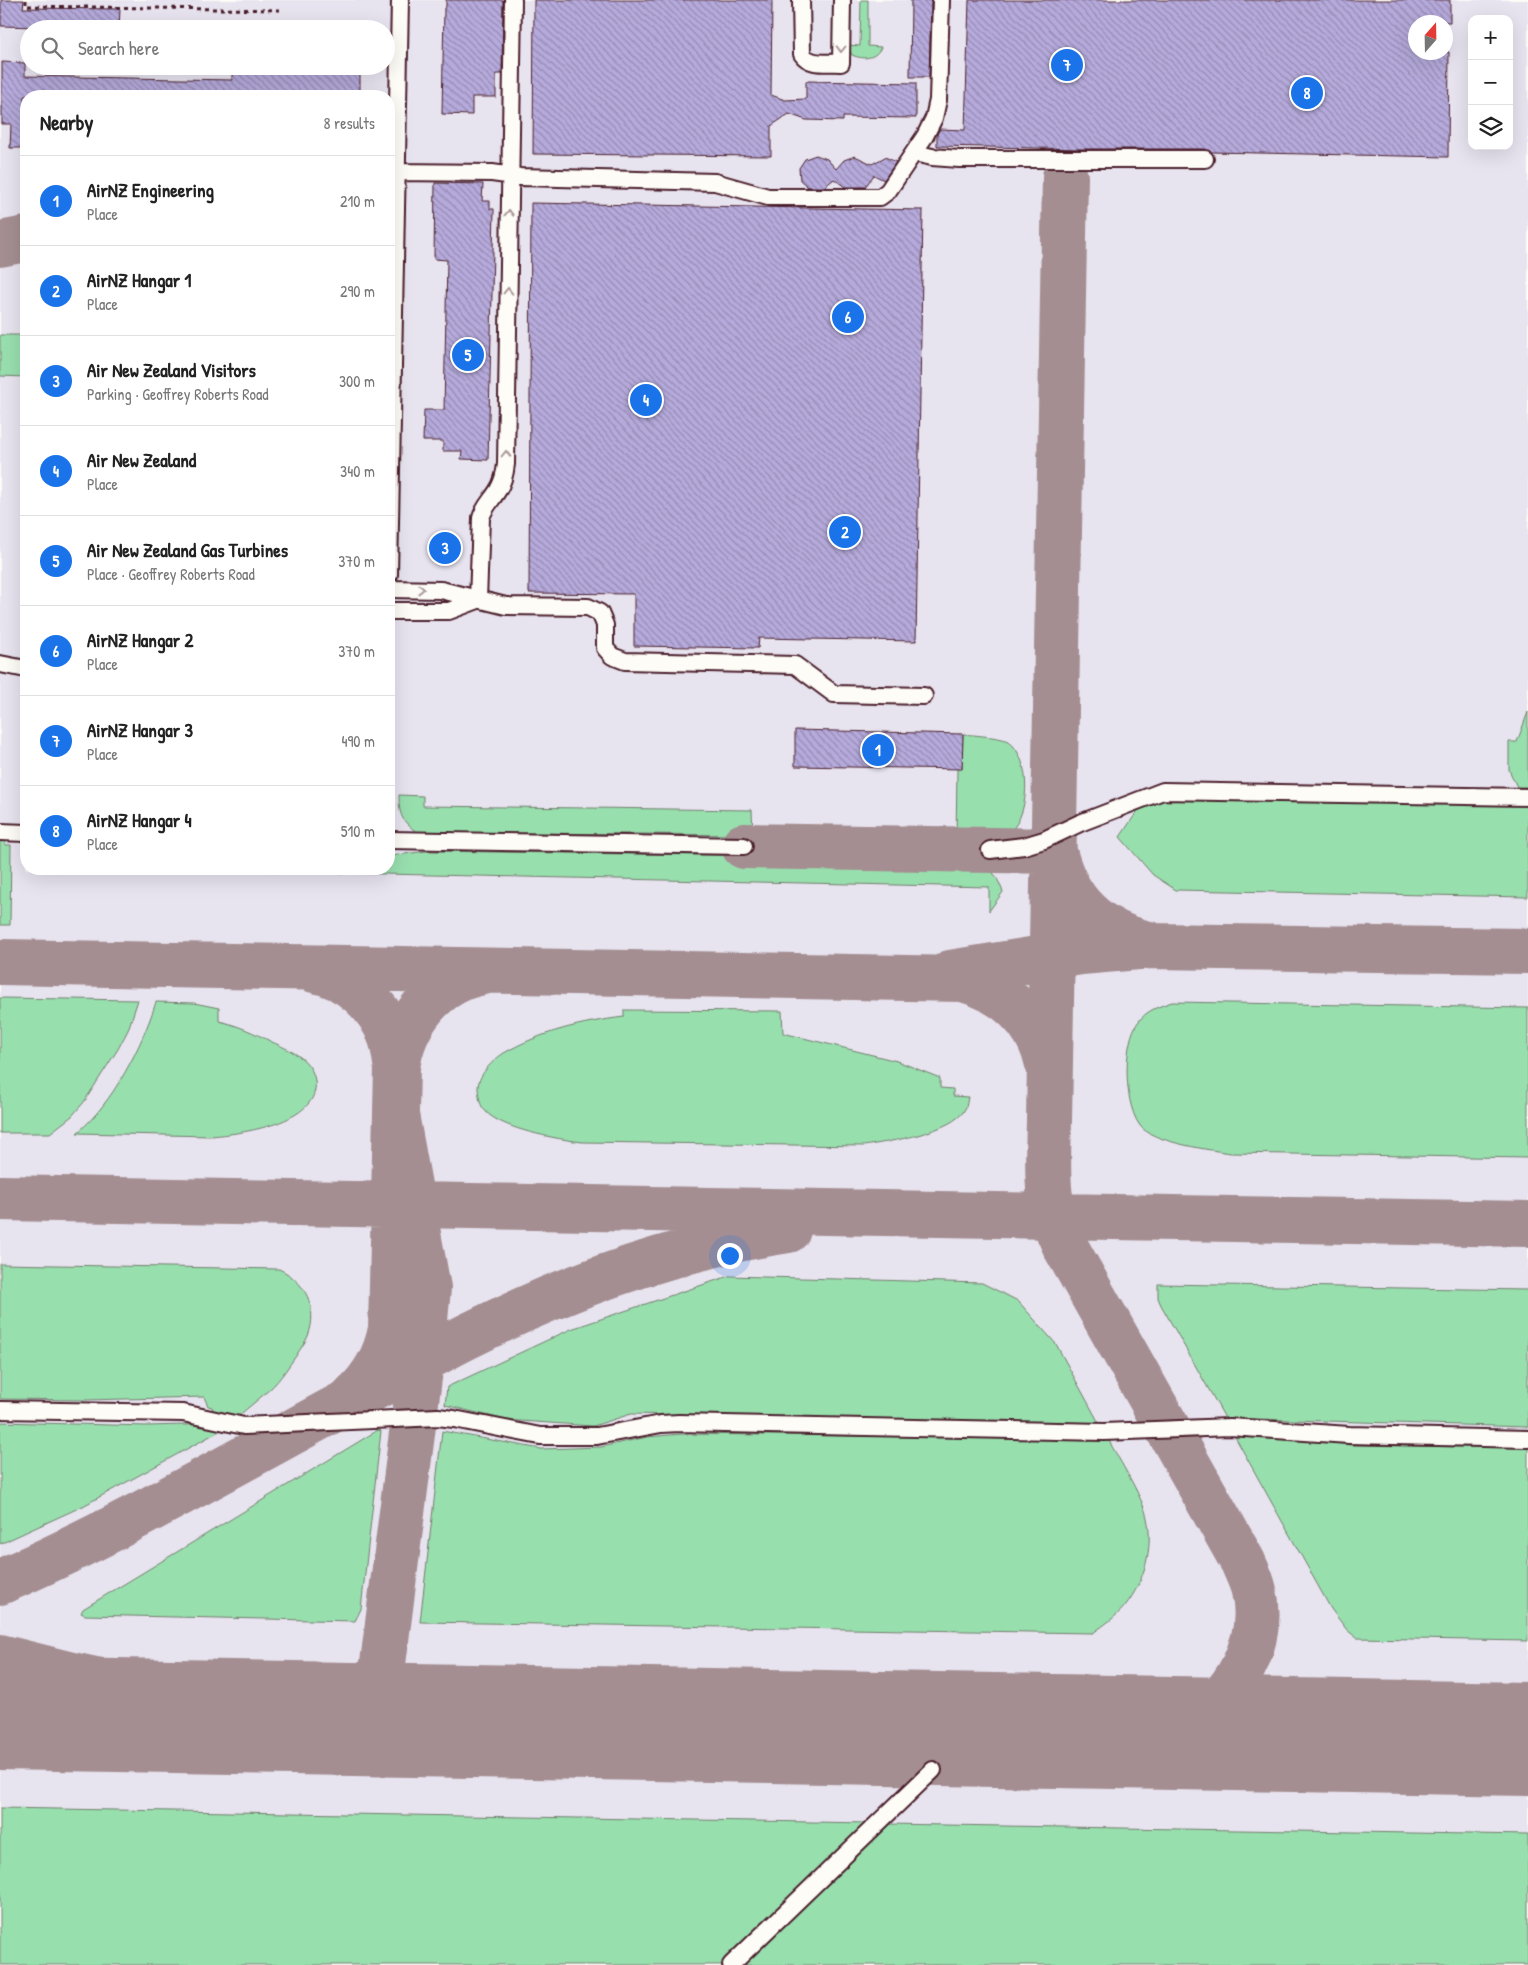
<!DOCTYPE html>
<html lang="en">
<head>
<meta charset="utf-8">
<style>
  :root { --surface:#fff; --page:#f2f2f2; --text:#222; --muted:#767676; --line:#e0e0e0; --accent:#1a73e8 }
  body { margin:0; font-family:"Patrick Hand",sans-serif; background:var(--page); color:var(--text) }
  .controls { position:absolute; right:15px; top:15px; display:grid; overflow:hidden; border-radius:10px; box-shadow:0 5px 20px #0002 }
  .controls button { width:45px; height:45px; display:grid; place-items:center; padding:0; border:0; border-bottom:1px solid var(--line); background:var(--surface); color:var(--text); font:25px sans-serif }
  .compass { position:absolute; left:1408px; top:15px; width:45px; height:45px; border-radius:50%; background:var(--surface); box-shadow:0 5px 20px #0002; rotate:20deg }
  .you { position:absolute; left:729px; top:1255px; width:18px; height:18px; margin:-12px; border:4px solid #fff; border-radius:50%; background:#1a73e8; box-shadow:0 0 0 8px #1a73e833 }
  .badge { display:grid; place-items:center; width:32px; height:32px; border-radius:50%; background:var(--accent); color:#fff; font-size:16px; font-weight:700 }
  .pin { position:absolute; translate:-50% -50%; border:2px solid #fff; box-shadow:0 1px 5px #0006 }
  .list { margin:0; padding:0; list-style:none }
  h2 { display:flex; justify-content:space-between; align-items:center; height:65px; margin:0; padding:0 20px; font-size:21px }
  h2 small { font-size:16px; font-weight:400; color:var(--muted) }
  .list li { display:grid; grid-template-columns:32px 1fr auto; gap:15px; align-items:center; box-sizing:border-box; height:90px; padding:0 20px; border-top:1px solid var(--line) }
  .list b { display:block; font-size:19px; white-space:nowrap }
  .list p { margin:0; font-size:16px; white-space:nowrap; color:var(--muted) }
  .list em { font-size:16px; font-style:normal; color:var(--muted) }
  .icon { flex:none; width:28px; height:28px; fill:none; stroke:currentColor; stroke-width:2; stroke-linecap:round; stroke-linejoin:round }
  .map { position:relative; flex:none; width:1528px; height:1965px; overflow:hidden }
  .search { position:absolute; background:var(--surface); box-shadow:0 5px 20px #0002; left:20px; top:20px; width:375px; height:55px; display:flex; align-items:center; gap:12px; box-sizing:border-box; padding:0 18px; border-radius:28px; color:var(--muted); font-size:19px }
  .panel { position:absolute; background:var(--surface); box-shadow:0 5px 20px #0002; left:20px; top:90px; width:375px; height:785px; border-radius:20px }
  .map>svg:first-child { display:block }
  .built { fill:#e7e3ef; fill-rule:evenodd }
  .grass { fill:#98dfae; stroke:#717f6c }
  .lines { fill:none; stroke-linecap:round; stroke-linejoin:round }
  .taxiway { stroke:#a48e91; stroke-width:46 }
  .runway { stroke:#a48e91; stroke-width:114 }
  .building { fill:url(#building-back-hatch); stroke:#4a1f2b }
  .minor-casing { stroke:#4a1f2b; stroke-width:20 }
  .path { stroke:#4a1f2b; stroke-width:3; stroke-dasharray:4 4; stroke-linecap:butt }
  .minor { stroke:#fdfcf7; stroke-width:16 }
  .oneway { stroke:#ac999b }
</style>
</head>
<body>
<div class="map">
<svg width="1528" height="1965" viewBox="0 0 1528 1965">
  <defs>
    <pattern id="building-back-hatch" width="6" height="6" patternUnits="userSpaceOnUse" patternTransform="scale(1.25)"><rect width="6" height="6" fill="#b5aadb"/><path d="M-1 5l2 2M0 0l6 6M5-1l2 2" fill="none" stroke="#958ab2"/></pattern>
  </defs>
  <rect width="100%" height="100%" fill="#fdfcf7"/>
  <filter id="ink" filterUnits="userSpaceOnUse"><feTurbulence type="fractalNoise" baseFrequency=".02" numOctaves="2"/><feDisplacementMap in="SourceGraphic" scale="10" xChannelSelector="R" yChannelSelector="G"/><feConvolveMatrix kernelMatrix="1 2 1 2 8 2 1 2 1" color-interpolation-filters="sRGB"/></filter>
  <g filter="url(#ink)">
    <path class="built" d="M0,0H1528V1965H0ZM1472,19H1509V146H1472ZM1416,22H1446V52H1416ZM29,29H386V66H29ZM26,96H389V869H26Z"/>
    <path class="grass" d="M861,0H868V46L881,47C876,59 863,60 852,55L847,45L860,46Z
      M0,335H26V377L0,376Z
      M1528,712V787H1517L1509,770V742H1517Z
      M963,734C971,735 1002,737 1008,741C1033,759 1031,820 1005,836C992,845 971,841 956,840L957,769H962Z
      M399,795L423,796V806L752,810L753,835L417,832C401,821 399,814 399,795Z
      M1161,800L1528,805V897L1176,890L1153,875L1120,837L1141,806Z
      M0,841H5L6,845H11L10,925H0Z
      M427,851L974,859C991,867 996,874 1003,892L989,911V887L244,871V869H389V856Z
      M0,998L138,1000L128,1030L118,1049L84,1102L72,1116L50,1133H0Z
      M156,1002L194,1003L219,1008V1021C237,1025 255,1033 272,1042C290,1050 312,1059 315,1081C321,1123 240,1134 210,1136L77,1133C113,1103 142,1046 156,1002Z
      M1172,1002L1528,1008V1158L1231,1153C1209,1150 1160,1143 1143,1129C1123,1110 1122,1041 1139,1021C1147,1010 1160,1006 1172,1002Z
      M624,1010L782,1011L783,1033L897,1061L940,1078V1088L953,1089V1096L968,1097C967,1101 967,1106 965,1109C954,1132 887,1142 864,1146L582,1142C558,1139 496,1129 483,1108C479,1103 479,1095 478,1089C477,1076 493,1060 504,1053C540,1032 583,1022 624,1017Z
      M0,1264L279,1269C305,1281 319,1308 308,1336C305,1343 300,1349 296,1356C288,1367 280,1380 270,1389C258,1400 246,1409 234,1420L215,1415L212,1407L208,1406L204,1397L85,1400L0,1399Z
      M729,1276L982,1283L1018,1301L1056,1344L1099,1423L631,1414L593,1426L506,1420L445,1405L447,1387L571,1329Z
      M1158,1284L1528,1290V1427L1225,1418L1161,1305L1158,1298Z
      M0,1422L147,1426L220,1424L225,1428L83,1506L0,1544Z
      M378,1430L381,1431L361,1609L355,1621L85,1615L81,1613L83,1609Z
      M442,1431L541,1449L601,1447L647,1437L681,1434L1108,1439C1119,1460 1143,1497 1147,1518C1154,1548 1144,1582 1125,1606C1116,1617 1104,1625 1093,1633L420,1622Z
      M1234,1435L1299,1439L1351,1445L1528,1448V1641L1357,1638L1347,1630L1331,1609Z
      M0,1808L869,1823L721,1965H0Z
      M887,1824L1528,1835V1965H742Z"/>
    <g class="lines">
      <path class="taxiway" d="M1065,177L1049,1121C1048,1166 1044,1205 1065,1246L1243,1562C1247,1572 1252,1581 1254,1591C1266,1642 1234,1701 1188,1723C1178,1728 1168,1730 1158,1732
        M0,244L26,239
        M744,846L1054,851C1066,901 1097,933 1149,944
        M0,962L963,979C1005,990 1038,1020 1048,1064
        M315,970C349,976 380,1005 391,1038C394,1047 395,1058 397,1068
        M950,973L1081,952L1150,946L1528,951
        M0,1198L1528,1224
        M354,1396C374,1378 386,1355 391,1329L397,1068C403,1022 435,980 483,972
        M0,1582C118,1531 230,1465 344,1404C388,1381 430,1354 474,1333C572,1284 679,1247 788,1230
        M0,1657L72,1675L265,1717
        M376,1719L421,1362L428,1288L396,1115"/>
      <path class="runway" d="M0,1713L1528,1739"/>
    </g>
    <path class="building" d="M1,0H24L23,8L120,9L119,29H37V27L1,26Z
      M446,0H503L502,74H496V97H472V115L442,114L444,8L446,7Z
      M534,0H772L771,95L785,100L806,99V81L916,83V118L843,117V121L806,120L789,114L771,126V156L533,154Z
      M911,0H931L929,77H910Z
      M969,0H1450V22H1416V52H1449L1448,157L1211,152L1205,149H1083L937,146V134L940,129L965,130Z
      M2,62L25,63V76L232,80V66H360V96H24V148H10L11,124H2Z
      M816,155L827,159L836,169L844,160L855,156L872,164L885,157L896,162L884,180L874,175L865,187H845L834,179L824,187H808L800,180L799,168L805,159Z
      M435,183L483,184L482,201H490V209H494L488,460L461,459L462,451H443V441H423L424,410H444L447,260L434,259Z
      M531,203L923,210L916,641L759,638L758,648L634,646V594L529,593Z
      M795,730L963,734L962,769L795,766Z"/>
    <g class="lines">
      <defs>
        <path id="minor" d="M801,0L802,54C810,66 827,62 841,63L842,0
          M914,153L932,157L959,159H1205
          M396,172L492,173L520,177L715,182L768,197H880L888,191L925,136L934,118L938,100L941,0
          M389,575L400,0
          M389,589L441,590L506,606L588,607L600,613L605,625V648L612,656L625,661L795,665L834,694L924,696
          M478,600L481,518C484,507 492,500 498,490C503,482 505,473 506,464L513,0
          M389,611H449L478,600
          M0,664L26,669
          M0,832L26,833
          M389,840L744,846
          M990,850L1024,846L1044,840L1080,823L1163,791L1528,797
          M0,1410L183,1413L244,1426L438,1417L454,1419L540,1436H597L661,1424L679,1423L1104,1432L1230,1427L1349,1435L1528,1439
          M731,1965L933,1770"/>
      </defs>
      <use href="#minor" class="minor-casing"/>
      <path class="path" d="M26,0V6L282,10"/>
      <use href="#minor" class="minor"/>
    </g>
    <defs><path id="oneway-chevron" d="M-2-3.5L2.5 0L-2 3.5" fill="none" stroke-width="1.6" stroke-linecap="round" stroke-linejoin="round" transform="scale(1.25)"/></defs>
    <g class="oneway">
      <use href="#oneway-chevron" transform="translate(841 49) rotate(91)"/>
      <use href="#oneway-chevron" transform="translate(509 213) rotate(-89)"/>
      <use href="#oneway-chevron" transform="translate(508 291) rotate(-89)"/>
      <use href="#oneway-chevron" transform="translate(506 454) rotate(-89)"/>
      <use href="#oneway-chevron" transform="translate(421 589) rotate(1)"/>
    </g>
  </g>
</svg>
<div class="controls">
<button>+</button>
<button>−</button>
<button><svg class="icon" aria-label="layers" viewBox="0 0 24 24"><path d="M12 4l9 5-9 5-9-5zM3 14l9 5 9-5"/></svg></button>
</div>
<svg class="compass" viewBox="-18 -18 36 36"><path d="M0-13l5 13h-10z" fill="#e53935"/><path d="M0 13l5-13h-10z" fill="#767676"/></svg>
<div class="you"></div>
<div class="pin badge" style="left:878px;top:750px">1</div>
<div class="pin badge" style="left:845px;top:532px">2</div>
<div class="pin badge" style="left:445px;top:548px">3</div>
<div class="pin badge" style="left:646px;top:400px">4</div>
<div class="pin badge" style="left:468px;top:355px">5</div>
<div class="pin badge" style="left:848px;top:317px">6</div>
<div class="pin badge" style="left:1067px;top:65px">7</div>
<div class="pin badge" style="left:1307px;top:93px">8</div>
<div class="search"><svg class="icon" aria-label="search" viewBox="0 0 24 24"><circle cx="10" cy="10" r="6"/><path d="M15 15l6 6"/></svg>Search here</div>
<section class="panel">
<h2>Nearby<small>8 results</small></h2>
<ul class="list">
<li><span class="badge">1</span><div><b>AirNZ Engineering</b><p>Place</p></div><em>210 m</em></li>
<li><span class="badge">2</span><div><b>AirNZ Hangar 1</b><p>Place</p></div><em>290 m</em></li>
<li><span class="badge">3</span><div><b>Air New Zealand Visitors</b><p>Parking · Geoffrey Roberts Road</p></div><em>300 m</em></li>
<li><span class="badge">4</span><div><b>Air New Zealand</b><p>Place</p></div><em>340 m</em></li>
<li><span class="badge">5</span><div><b>Air New Zealand Gas Turbines</b><p>Place · Geoffrey Roberts Road</p></div><em>370 m</em></li>
<li><span class="badge">6</span><div><b>AirNZ Hangar 2</b><p>Place</p></div><em>370 m</em></li>
<li><span class="badge">7</span><div><b>AirNZ Hangar 3</b><p>Place</p></div><em>490 m</em></li>
<li><span class="badge">8</span><div><b>AirNZ Hangar 4</b><p>Place</p></div><em>510 m</em></li>
</ul>
</section>
</div>
</body>
</html>
